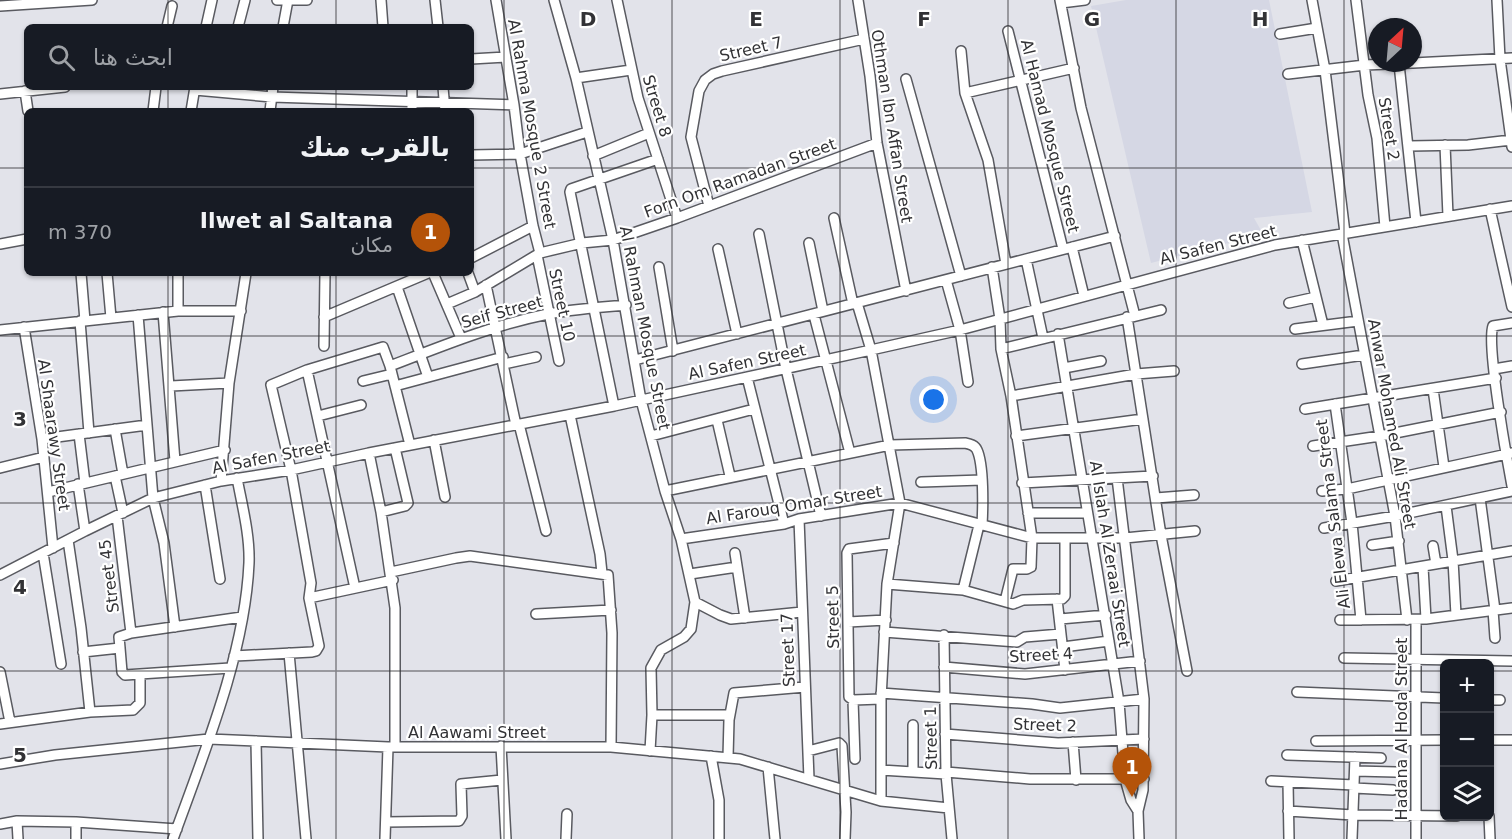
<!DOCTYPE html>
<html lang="ar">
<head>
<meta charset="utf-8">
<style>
  :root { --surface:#171b24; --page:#242831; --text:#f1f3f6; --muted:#9ea1a6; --line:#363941; --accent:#b45309 }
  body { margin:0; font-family:"DejaVu Sans",Vazirmatn,sans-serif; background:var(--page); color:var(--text); direction:rtl }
  .controls { position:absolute; right:18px; bottom:18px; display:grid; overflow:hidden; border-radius:9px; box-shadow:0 2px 4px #0004 }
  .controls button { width:54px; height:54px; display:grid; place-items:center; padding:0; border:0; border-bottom:2px solid var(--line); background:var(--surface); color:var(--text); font:30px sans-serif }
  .compass { position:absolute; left:1368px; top:18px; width:54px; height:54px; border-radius:50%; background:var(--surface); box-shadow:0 2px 4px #0004; rotate:26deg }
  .you { position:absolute; left:934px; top:400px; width:21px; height:21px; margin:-15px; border:4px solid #fff; border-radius:50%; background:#1a73e8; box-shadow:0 0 0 9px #1a73e833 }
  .badge { display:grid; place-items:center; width:39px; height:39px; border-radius:50%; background:var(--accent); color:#fff; font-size:20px; font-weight:700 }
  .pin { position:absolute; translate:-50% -50px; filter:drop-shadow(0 2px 3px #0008) }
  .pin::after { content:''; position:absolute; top:32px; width:21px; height:18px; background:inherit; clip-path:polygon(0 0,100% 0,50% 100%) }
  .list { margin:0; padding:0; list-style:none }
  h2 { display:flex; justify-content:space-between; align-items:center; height:78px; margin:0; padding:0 24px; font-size:26px }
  h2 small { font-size:20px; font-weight:400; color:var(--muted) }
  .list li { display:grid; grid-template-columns:39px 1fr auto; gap:18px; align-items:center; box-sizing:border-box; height:90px; padding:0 24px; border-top:2px solid var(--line) }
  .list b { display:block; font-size:22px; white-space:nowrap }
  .list p { margin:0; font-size:20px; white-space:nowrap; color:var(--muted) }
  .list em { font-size:20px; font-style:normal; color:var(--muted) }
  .icon { flex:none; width:33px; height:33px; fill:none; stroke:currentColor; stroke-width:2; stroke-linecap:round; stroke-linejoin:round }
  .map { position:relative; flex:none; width:1512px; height:839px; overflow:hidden; direction:ltr }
  .search { position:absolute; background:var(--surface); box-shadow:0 2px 4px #0004; left:24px; top:24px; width:450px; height:66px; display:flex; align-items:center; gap:15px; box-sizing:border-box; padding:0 21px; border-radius:9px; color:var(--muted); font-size:22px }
  .panel { position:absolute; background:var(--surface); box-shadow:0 2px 4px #0004; left:24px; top:108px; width:450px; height:168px; border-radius:9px; direction:rtl }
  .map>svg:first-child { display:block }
  .built { fill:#d5d7e4 }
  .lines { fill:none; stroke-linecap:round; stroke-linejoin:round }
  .minor-casing { stroke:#595a60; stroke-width:12 }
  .minor { stroke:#fff; stroke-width:9 }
  .grid { fill:none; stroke:#323235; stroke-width:1.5; stroke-opacity:0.55 }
  .labels { text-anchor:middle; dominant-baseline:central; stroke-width:4.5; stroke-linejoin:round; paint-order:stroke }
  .street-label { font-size:16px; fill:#323235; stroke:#fff }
  .grid-label { font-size:20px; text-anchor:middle; font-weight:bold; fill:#323235; stroke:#fff; stroke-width:4.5; stroke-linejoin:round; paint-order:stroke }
</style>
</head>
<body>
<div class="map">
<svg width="1512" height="839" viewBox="0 0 1512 839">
  <rect width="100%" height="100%" fill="#e2e3ea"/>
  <path class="built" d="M1126,0H1269L1312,212L1254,218L1263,234L1151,263L1091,6Z"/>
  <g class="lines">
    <defs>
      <path id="minor" d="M277,0H307
        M381,0L383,27
        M435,0L438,27
        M496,0L514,105L520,154L533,226L540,253
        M554,0L576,78L613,240L641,400L665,491L681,539L695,602L691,629L684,637L661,650L651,668L652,715L650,751
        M617,0L638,98L677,218
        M858,0L870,76L877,143L906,291
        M1060,0L1081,108L1135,316
        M1312,0L1325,70L1345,233
        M1356,0L1368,95L1377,138L1385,227
        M1497,0L1500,59L1512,147
        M1061,3L1085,0
        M0,6L92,0
        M167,27L172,6
        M206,27L212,0
        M238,27L245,0
        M283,27L288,0
        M1008,31L1063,249
        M1280,34L1317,28
        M961,51L965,93L988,160L1006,264
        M471,59L506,57
        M1413,63L1512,58
        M1399,64L1416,222
        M1288,74L1365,65L1412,63
        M576,78L631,70
        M906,79L961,276
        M443,87L445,111
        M195,90L272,97L514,105
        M25,91L28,111
        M965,93L1074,68
        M0,94L65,87
        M153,111L156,87
        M191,111L195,87
        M270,111L273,87
        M412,111V87
        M1445,145L1448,216
        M1409,146L1468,145L1511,140
        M471,155L520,154L587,132
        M593,156L649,133
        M709,206L691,137L699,91L705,80L713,74L722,71L864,39
        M1490,209L1512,307
        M834,218L853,304
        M759,234L786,369L821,516
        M1342,234L1395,516L1407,620
        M1302,240L1323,325
        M809,243L823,311
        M0,244L27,239
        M1072,247L1084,296
        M718,249L737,334
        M537,255L559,361
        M471,258L533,226
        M1026,259L1043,338
        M659,267L673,351
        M992,267L1000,319L1001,349L1011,396L1032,538L1031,567L1027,569H1013L1005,601
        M81,273L85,321
        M107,273L111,318
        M178,273V311
        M433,273L461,338
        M468,273L475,292
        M946,280L960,330L968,382
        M486,285L516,425
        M397,287L428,377
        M857,303L871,350L900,503L887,584L881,699V801
        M1289,303L1316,297
        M447,304L475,292L540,253L582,243L613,240L677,218L877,143
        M163,312L175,461
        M138,315L153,498L164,543L175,627
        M814,315L850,453
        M324,317L428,273
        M1127,317L1161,535L1187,671
        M80,321L89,433
        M1512,323L1493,326C1486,344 1507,460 1512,486
        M24,327L42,439L53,548
        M1295,329L1358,321
        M0,330L178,311H241
        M1058,334L1119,702L1125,779L1131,800L1138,811
        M324,346L325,273
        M1001,349L1161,310
        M635,360L1115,236
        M504,364L536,357
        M1302,364L1364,355
        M390,366C442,346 493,325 548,314C573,309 600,307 626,305
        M1064,368L1101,361
        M1494,369L1512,366
        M307,370L355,588
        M747,377L784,524
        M363,381L392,374
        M171,386L229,383
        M395,386L503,357
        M1433,389L1444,467
        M1011,396L1136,374L1174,371
        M1335,404L1352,523L1361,620
        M614,406L570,192L571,189L658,159
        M1305,409L1496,378
        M570,415L600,554L602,573
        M318,416L361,405
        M717,420L730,476
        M519,424L546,531
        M115,429L123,474
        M79,434L85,483
        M651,436L754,409
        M1016,436L1143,419
        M42,439L147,425
        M434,440L445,497
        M1313,446L1380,436L1501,412
        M369,453L381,512L395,608V747
        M0,468L44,457
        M115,476L123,513
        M1117,478L1144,699L1143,790L1138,811L1139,839
        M221,481L229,383L246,273
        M921,482L982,480
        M1022,483L1153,476
        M78,484L85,531
        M205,485L220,579
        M665,491L890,445L965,443C970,444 975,445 977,450C984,465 983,508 982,525
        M1322,491L1347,489L1512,453
        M48,492L225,450
        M1156,498L1194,495
        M1480,498L1495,610
        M1446,506L1453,560L1456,615
        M381,512L405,506L408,503L395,448
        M1028,513H1087
        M117,516L131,633
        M799,519L809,779
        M1324,528L1395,516L1512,491
        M681,539L784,524L799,519L900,503L1032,538H1125L1195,531
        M68,540L81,628L90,712
        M1372,545L1399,541
        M1433,546L1436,564
        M43,553L61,664
        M735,553L745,618
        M1423,567L1426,619
        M391,572L456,558L470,556L608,575L612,633L611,747
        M690,574L737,567
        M0,575L85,531L153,498L221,481L291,470L369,453L614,406L871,350L960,330L1275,245L1512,206
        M1336,581L1512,551
        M887,584L963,590L1013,604L1023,600L1062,599L1065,596V539
        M963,590L979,525
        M309,598L393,580
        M1057,599L1065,670
        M695,602L720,615L731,619L802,612
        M1493,610L1495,638
        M536,614L611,610
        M1060,619L1106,615
        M1340,620L1426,619L1512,608
        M848,622L886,620
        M884,632L1017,642L1025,637L1061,634
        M944,635L946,774L952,839
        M1063,647L1109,641
        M120,648L119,637L131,633L242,617
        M83,652L120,648L122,672L125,675L230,668
        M289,653L306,839
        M234,656L312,652L316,651L319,646L309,598L311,583L291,470L271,385L307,370L383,347L390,366L410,445
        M1344,658L1512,661
        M944,667L1025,674L1140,661
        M0,672L10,722
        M1297,692L1444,698
        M881,693L1032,704L1060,708L1144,699
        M881,699L853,700L849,697L847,553L849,549L894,543
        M853,700L855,759
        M1490,700H1500
        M652,715H730
        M0,724L90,712L133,710L140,703V674
        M913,725V772
        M945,734L1058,743L1144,739
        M1490,740H1512
        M256,741L258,839
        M1316,741L1444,740
        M1073,742L1076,780
        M501,746L506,839
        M808,751L839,743L842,746L846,812L845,839
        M1287,755L1381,758
        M711,756L719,800V839
        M728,757L729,720L734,693L805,687
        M0,764L55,755L209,739L388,747H611L740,759L881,801L949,808
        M768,767L775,839
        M881,770L946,774
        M1355,771L1396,772
        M946,772L1030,779H1144
        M1271,781L1354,785
        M1288,782L1289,839
        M1354,788L1393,790
        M1288,811L1353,815L1457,816
        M1489,816L1490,839
        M17,821L18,839
        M76,822V839
        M386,822L459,821L462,816L461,784L502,780
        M0,824L17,821L76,822L177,829
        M173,839C204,753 245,654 249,563C250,535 242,505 237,478
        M385,839L388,747
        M566,839L567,814
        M1352,839L1355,757
        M1416,839V620"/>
    </defs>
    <use href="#minor" class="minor-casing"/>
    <use href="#minor" class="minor"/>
  </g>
  <path class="grid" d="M168,0V27M336,0V27M504,0V839M672,0V839M840,0V839M1008,0V839M1176,0V839M1344,0V839M168,87V111M336,87V111M0,168H27M471,168H1512M168,273V839M336,273V839M0,336H1512M0,503H1512M0,671H1444M1490,671H1512"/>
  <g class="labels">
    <g class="street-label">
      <text transform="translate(751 49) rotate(-13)">Street 7</text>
      <text transform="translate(657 106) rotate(73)">Street 8</text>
      <text transform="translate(532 124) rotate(80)">Al Rahma Mosque 2 Street</text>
      <text transform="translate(892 126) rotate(81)">Othman Ibn Affan Street</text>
      <text transform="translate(1389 129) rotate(81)">Street 2</text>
      <text transform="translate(1050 136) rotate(76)">Al Hamad Mosque Street</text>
      <text transform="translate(740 178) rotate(-20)">Forn Om Ramadan Street</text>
      <text transform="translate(1218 245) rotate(-14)">Al Safen Street</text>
      <text transform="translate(562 305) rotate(78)">Street 10</text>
      <text transform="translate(502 312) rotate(-15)">Seif Street</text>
      <text transform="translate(645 328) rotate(79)">Al Rahman Mosque Street</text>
      <text transform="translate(747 362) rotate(-12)">Al Safen Street</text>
      <text transform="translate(1392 424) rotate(80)">Anwar Mohamed Ali Street</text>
      <text transform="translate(54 435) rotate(82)">Al Shaarawy Street</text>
      <text transform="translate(271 457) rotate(-11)">Al Safen Street</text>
      <text transform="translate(794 505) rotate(-9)">Al Farouq Omar Street</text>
      <text transform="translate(1333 514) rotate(-97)">Ali Elewa Salama Street</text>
      <text transform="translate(1110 554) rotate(81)">Al Islah Al Zeraai Street</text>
      <text transform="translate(109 576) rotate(-97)">Street 45</text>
      <text transform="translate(833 617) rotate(-91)">Street 5</text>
      <text transform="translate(788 650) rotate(-92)">Street 17</text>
      <text transform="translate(1041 655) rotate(-3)">Street 4</text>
      <text transform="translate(1045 725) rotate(2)">Street 2</text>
      <text transform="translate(1401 729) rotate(-90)">Hadana Al Hoda Street</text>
      <text x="477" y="732">Al Aawami Street</text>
      <text transform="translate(931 738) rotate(-91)">Street 1</text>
    </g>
  </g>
  <g class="grid-label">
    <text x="588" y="26">D</text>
    <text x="756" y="26">E</text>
    <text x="924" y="26">F</text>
    <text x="1092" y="26">G</text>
    <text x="1260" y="26">H</text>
    <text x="20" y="426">3</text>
    <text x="20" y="594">4</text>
    <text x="20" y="762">5</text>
  </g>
</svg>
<div class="controls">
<button>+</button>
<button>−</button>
<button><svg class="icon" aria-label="layers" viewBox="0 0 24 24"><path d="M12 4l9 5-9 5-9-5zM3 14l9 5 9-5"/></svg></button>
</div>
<svg class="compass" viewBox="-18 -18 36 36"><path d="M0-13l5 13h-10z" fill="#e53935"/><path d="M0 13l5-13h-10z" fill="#9ea1a6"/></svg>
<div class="you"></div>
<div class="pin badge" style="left:1132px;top:797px">1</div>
<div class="search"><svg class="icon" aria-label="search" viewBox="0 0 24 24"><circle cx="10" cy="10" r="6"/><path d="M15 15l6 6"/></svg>ابحث هنا</div>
<section class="panel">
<h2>بالقرب منك<small></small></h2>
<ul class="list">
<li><span class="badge">1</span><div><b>Ilwet al Saltana</b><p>مكان</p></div><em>370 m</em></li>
</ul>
</section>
</div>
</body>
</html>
